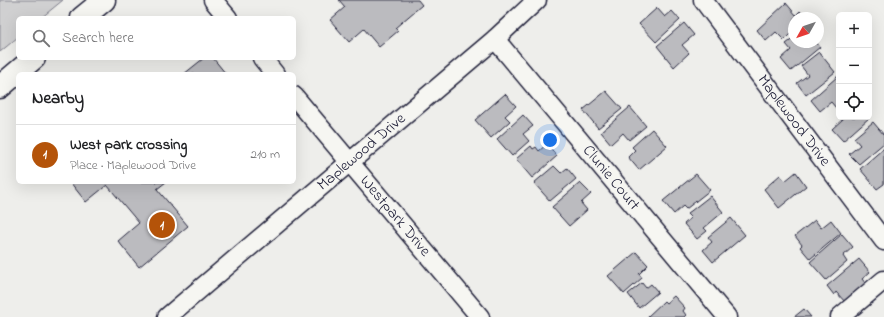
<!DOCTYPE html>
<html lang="en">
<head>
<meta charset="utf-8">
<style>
  :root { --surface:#fff; --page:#f6f6f6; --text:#202124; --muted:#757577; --line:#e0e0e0; --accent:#b45309 }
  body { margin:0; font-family:"Indie Flower",sans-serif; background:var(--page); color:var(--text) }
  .controls { position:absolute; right:12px; top:12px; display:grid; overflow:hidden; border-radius:6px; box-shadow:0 4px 16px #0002 }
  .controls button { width:36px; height:36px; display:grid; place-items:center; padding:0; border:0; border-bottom:1px solid var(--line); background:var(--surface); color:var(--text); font:20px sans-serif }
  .compass { position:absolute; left:788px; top:12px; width:36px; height:36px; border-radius:50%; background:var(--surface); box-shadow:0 4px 16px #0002; rotate:230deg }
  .you { position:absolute; left:550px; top:140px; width:14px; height:14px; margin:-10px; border:3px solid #fff; border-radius:50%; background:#1a73e8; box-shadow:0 0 0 6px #1a73e833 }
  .badge { display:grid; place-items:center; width:26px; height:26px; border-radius:50%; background:var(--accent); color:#fff; font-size:13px; font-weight:700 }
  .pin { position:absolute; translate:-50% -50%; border:2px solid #fff; box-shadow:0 1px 4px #0006 }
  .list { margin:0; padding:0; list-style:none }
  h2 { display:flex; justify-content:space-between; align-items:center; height:52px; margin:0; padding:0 16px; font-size:17px }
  h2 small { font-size:13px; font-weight:400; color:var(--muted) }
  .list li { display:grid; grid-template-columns:26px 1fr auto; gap:12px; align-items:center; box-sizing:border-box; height:60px; padding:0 16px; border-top:1px solid var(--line) }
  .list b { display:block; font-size:15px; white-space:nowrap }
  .list p { margin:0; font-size:13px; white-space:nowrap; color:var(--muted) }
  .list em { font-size:13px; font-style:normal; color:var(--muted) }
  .icon { flex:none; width:22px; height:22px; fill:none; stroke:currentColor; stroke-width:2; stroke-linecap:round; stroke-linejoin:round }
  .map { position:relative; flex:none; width:884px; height:317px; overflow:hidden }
  .search { position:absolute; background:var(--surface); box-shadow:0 4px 16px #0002; left:16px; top:16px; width:280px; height:44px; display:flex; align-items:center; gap:10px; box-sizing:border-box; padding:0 14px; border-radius:6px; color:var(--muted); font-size:15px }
  .panel { position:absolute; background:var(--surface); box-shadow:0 4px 16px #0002; left:16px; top:72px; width:280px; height:112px; border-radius:6px }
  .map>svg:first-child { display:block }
  .grass { fill:#d0d0d1; stroke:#797986 }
  .building { fill:#bbbbbf; stroke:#22223b }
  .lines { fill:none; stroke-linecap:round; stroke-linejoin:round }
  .minor-casing { stroke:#22223b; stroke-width:21 }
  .major-casing { stroke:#22223b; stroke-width:25 }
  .minor { stroke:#f6f6f2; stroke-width:18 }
  .major { stroke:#f6f6f2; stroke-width:22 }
  .labels { text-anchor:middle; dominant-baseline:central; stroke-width:3; stroke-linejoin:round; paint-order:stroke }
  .street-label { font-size:16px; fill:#22223b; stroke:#f6f6f2 }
</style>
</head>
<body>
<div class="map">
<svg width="884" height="317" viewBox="0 0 884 317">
  <rect width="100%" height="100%" fill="#eeeeeb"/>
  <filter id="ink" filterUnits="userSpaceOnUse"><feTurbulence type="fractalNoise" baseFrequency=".025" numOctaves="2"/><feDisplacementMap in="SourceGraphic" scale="8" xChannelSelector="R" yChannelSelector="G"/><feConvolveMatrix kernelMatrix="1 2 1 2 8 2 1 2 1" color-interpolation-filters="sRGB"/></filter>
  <g filter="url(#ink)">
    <path class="grass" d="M0,0H63L41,18H18V37L0,52Z"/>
    <path class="building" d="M339,0H418L422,5L395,28L398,31L379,47L364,29L349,42L330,20L345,7Z
      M786,3L796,15L800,11L806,18H794V30L784,40L776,32L766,41L757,30Z
      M657,8L665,17L672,11L680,20L656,42L639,24Z
      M684,23L694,35L682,45L689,53L674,67L657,46Z
      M794,38V42H816L820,47L791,71L781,59L791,50L786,44Z
      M819,52L835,72L806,95L797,83L808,75L801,66Z
      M204,58H213L226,74H184Z
      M838,76L839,105L836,108L831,102L820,111L811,100Z
      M606,91L622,109L598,128L583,110Z
      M505,94L516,106L505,116L510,121L491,138L475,120Z
      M630,107L646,126L629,140L623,133L611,144L601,132Z
      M523,115L533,126L523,134L529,141L512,156L497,139Z
      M843,117H868L869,118L843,141L832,129L844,118Z
      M873,122L884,135V143L859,164L849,154L860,145L854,138Z
      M652,129L667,146L639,170L628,157L635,150L632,147Z
      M547,144L557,156L532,178L516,159L531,146L533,149L536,147L539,151Z
      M884,148V184L877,189L860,169Z
      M554,166L561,173L567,168L576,179L550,201L534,183Z
      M796,172L806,186L779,208L764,189L780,175L785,181Z
      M696,174L710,190L686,209L683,206L674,214L663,201Z
      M70,182H166L157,189L188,226L139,267L118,241L139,223L107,185L86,202Z
      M580,183L591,194L581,203L587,210L569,226L552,207Z
      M710,196L723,212L704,228L707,231L697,239L684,224L691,218L687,214Z
      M731,218L745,235L713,262L703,250L712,242L708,237Z
      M815,220L821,228L831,220L841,233L810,259L800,247L802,245L795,236Z
      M842,234L853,247L843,256L847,262L826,280L810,262Z
      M636,252L648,265L639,274L642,278L624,294L608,276Z
      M859,259L870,272L862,279L867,285L846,303L836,292L834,295L827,286Z
      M642,283L646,288L651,284L658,292L639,308L628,294Z
      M674,296L685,308L683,311L686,315L684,317H647L664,301L666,303Z
      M804,309L811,317H794Z"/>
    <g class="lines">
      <defs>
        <g id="minor">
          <path d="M213,0L228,18"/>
          <path id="s1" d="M703,0L884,241"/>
          <path id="s2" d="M495,39L727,317"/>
          <path d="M262,58L275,74"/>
          <path id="s3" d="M294,96L480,317"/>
          <path id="s4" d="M167,317L469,61L495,39L537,0"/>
          <path d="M840,317L884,280"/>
        </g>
        <path id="major" d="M82,18L104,0
          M0,87L34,58"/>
      </defs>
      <use href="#minor" class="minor-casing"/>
      <use href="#major" class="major-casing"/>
      <use href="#minor" class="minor"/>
      <use href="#major" class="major"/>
    </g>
  </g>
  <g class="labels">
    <g class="street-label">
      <text stroke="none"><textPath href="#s1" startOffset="151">Maplewood Drive</textPath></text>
      <text stroke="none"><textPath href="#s4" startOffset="255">Maplewood Drive</textPath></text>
      <text stroke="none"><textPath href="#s2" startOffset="181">Clunie Court</textPath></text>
      <text stroke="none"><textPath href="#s3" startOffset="157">Westpark Drive</textPath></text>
    </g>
  </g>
</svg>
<div class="controls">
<button>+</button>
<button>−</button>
<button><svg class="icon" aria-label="locate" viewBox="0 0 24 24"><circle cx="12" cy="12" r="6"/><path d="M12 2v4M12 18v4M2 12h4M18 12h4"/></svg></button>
</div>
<svg class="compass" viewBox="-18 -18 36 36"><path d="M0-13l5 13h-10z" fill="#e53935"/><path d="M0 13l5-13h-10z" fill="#757577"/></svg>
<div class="you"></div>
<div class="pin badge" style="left:162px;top:225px">1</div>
<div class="search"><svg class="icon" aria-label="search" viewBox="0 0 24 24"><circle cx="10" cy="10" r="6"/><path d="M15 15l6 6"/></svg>Search here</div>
<section class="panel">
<h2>Nearby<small></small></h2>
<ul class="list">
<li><span class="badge">1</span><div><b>West park crossing</b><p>Place · Maplewood Drive</p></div><em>210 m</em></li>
</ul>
</section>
</div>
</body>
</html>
